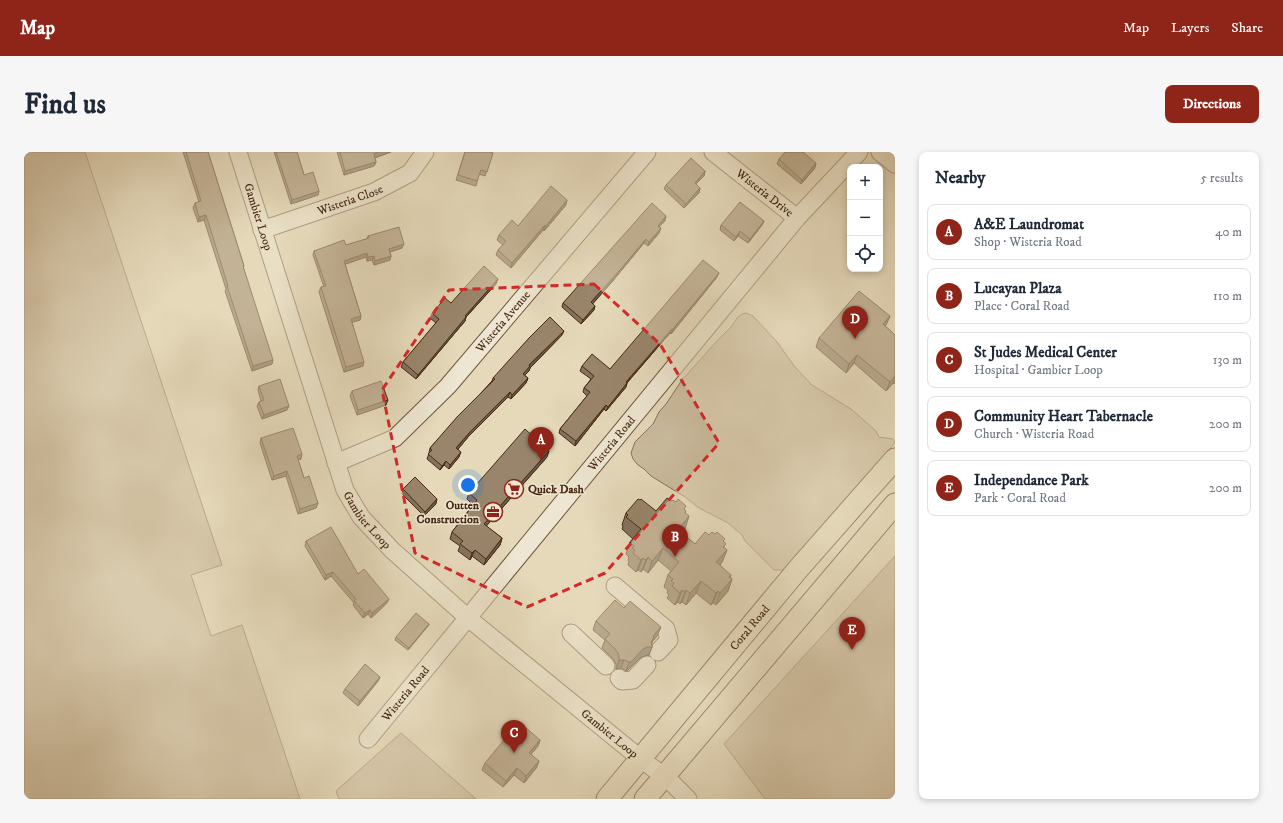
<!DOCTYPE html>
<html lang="en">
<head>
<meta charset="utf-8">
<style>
  :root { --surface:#fff; --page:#f6f6f7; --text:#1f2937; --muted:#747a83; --line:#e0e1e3; --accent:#8f2418 }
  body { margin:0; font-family:"IM FELL DW Pica",serif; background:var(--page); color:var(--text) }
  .controls { position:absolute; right:12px; top:12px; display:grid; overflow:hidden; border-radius:8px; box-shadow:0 2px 6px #0003 }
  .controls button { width:36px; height:36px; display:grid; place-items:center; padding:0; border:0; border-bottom:1px solid var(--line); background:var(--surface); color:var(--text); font:20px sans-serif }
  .you { position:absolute; left:444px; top:333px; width:14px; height:14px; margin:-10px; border:3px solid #fff; border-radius:50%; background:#1a73e8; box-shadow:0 0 0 6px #1a73e833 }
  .badge { display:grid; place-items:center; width:26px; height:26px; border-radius:50%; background:var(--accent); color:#fff; font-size:13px; font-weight:700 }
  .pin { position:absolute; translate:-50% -33px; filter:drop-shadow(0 1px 2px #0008) }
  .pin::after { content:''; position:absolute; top:21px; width:14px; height:12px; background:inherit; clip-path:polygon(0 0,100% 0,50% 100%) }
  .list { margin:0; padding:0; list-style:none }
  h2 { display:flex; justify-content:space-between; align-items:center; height:52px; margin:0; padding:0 16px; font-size:17px }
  h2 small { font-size:13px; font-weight:400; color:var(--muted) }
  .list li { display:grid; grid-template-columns:26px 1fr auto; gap:12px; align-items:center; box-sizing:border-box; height:56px; margin:0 8px 8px; padding:0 8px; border:1px solid var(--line); border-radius:8px }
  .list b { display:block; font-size:15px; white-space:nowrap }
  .list p { margin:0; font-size:13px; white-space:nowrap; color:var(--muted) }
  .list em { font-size:13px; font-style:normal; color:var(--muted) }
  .icon { flex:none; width:22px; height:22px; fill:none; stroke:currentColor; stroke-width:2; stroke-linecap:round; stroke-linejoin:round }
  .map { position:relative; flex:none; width:871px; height:647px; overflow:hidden; border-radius:8px }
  header { display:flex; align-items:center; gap:24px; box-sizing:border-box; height:56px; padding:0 20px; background:var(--accent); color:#fff }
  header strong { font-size:19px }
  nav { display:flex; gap:22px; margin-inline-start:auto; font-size:14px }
  .intro { display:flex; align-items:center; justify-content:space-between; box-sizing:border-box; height:96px; padding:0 24px }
  h1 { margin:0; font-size:28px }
  .button { padding:10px 18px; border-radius:8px; background:var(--accent); color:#fff; font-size:14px; font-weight:700 }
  main { display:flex; gap:24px; padding:0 24px }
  aside { flex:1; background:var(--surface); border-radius:8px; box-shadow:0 2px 6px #0003 }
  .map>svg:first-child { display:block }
  .green { fill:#cabb9e; stroke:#88725a }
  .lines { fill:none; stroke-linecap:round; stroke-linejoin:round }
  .minor-casing { stroke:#6e563e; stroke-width:19 }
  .major-casing { stroke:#472a15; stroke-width:23 }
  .minor { stroke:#eee6d2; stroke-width:17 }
  .major { stroke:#e5d9ba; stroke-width:21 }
  .wall { fill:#84725c; stroke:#472a15 }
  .shaded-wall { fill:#6b5d4b; stroke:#472a15 }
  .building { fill:#99856b; stroke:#472a15 }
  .marked { fill:none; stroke:#d62828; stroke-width:3; stroke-dasharray:8 5; stroke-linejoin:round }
  .labels { text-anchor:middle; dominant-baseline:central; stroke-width:3; stroke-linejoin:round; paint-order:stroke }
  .street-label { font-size:12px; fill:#472a15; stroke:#eee6d2 }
  .poi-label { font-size:12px; font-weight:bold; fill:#472a15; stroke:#eee6d2; text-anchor:start }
</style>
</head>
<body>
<header>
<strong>Map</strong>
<nav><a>Map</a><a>Layers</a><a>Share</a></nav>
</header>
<div class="intro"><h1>Find us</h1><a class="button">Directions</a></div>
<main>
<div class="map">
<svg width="871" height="647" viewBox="0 0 871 647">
  <rect width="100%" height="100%" fill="#e5d9ba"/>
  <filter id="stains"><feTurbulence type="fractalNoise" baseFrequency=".005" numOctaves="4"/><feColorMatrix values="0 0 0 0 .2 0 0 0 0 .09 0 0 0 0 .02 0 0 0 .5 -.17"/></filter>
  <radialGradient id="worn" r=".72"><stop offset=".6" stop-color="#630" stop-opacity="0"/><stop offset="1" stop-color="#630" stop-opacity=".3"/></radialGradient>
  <path class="green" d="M0,0H61L198,413L167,423L187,484L218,473L276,647H0Z
    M722,161L729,164L753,190L771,215L788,233L827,257L852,279L855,285L869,287L871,290L863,301L838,328L826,345L771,413L757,418H750L721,389L718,383L704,371L675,356L661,345L627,324L620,317L614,313L609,307L607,301L611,290L629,272L635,260L642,252L658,228L693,189L707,175L713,166L718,162Z
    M871,404V647H741L700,592Z
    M377,581L452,647H315L312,639Z"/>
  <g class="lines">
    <defs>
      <g id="minor">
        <path id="s1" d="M214,0L321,338L337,365L368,398L444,466L617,607L646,629L664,647"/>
        <path id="s2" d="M689,0L773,66"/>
        <path d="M856,0L871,12"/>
        <path id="s3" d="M238,78L350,40L386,21L401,0"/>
        <path id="s4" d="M312,311L371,286L424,234L623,0"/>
        <path d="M591,434L642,477L645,488L634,500"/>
        <path d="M547,481L582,514"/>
        <path d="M595,526L598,529L609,528L623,513"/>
        <path id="s5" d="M344,587L773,66L835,0"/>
      </g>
      <g id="major">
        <path id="s6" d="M583,647L775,416L871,307"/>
        <path d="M621,647L871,352"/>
      </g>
    </defs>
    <use href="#minor" class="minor-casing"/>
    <use href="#major" class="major-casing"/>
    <use href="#minor" class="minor"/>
    <use href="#major" class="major"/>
  </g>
  <path class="wall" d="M159,0H184L220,114L219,115L248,212L228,219L201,139L202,137L180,68L174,70L169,56L171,51L175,50Z
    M250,0H273L280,23L295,39L294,43L267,52Z
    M313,0H367L351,6L352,10L350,14L320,23Z
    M441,0L469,1L461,24L455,22L452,34L432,28Z
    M755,7L791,16L777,32L753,12Z
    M681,19L680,24L672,32L676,36L675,41L660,56L640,37L642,33Z
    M542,53L520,79L519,78L487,116L472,103L474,98L479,93L473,88L475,83L494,74Z
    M641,69L635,75V81L624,94L620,91L587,131L568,151L570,158L557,172L538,155L539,151Z
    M740,69L738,73L724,91L714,84L710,89L696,78L697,73Z
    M344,84L378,96L366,100L367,104L366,108L350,113L348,108L343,109L342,105L321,112L337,164L336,168L328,170L339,214L320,220L295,140L297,135H300L289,103L290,99L322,93L343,87Z
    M693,125L647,182L646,181L603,231L602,235L582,259L580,257L551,294L535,281L536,277L563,244L559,240L560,236L567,227L556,219L558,214L586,217Z
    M472,132L442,165L441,169L392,227L377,215L379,210L412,171L406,166L408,161L427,151Z
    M866,164L862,173L861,174L871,183V232L869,231L862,239L830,211L822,221L792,195L795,186Z
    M538,183L506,216L505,219L500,223L504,226L502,231L487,247L484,245L444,285L434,297L435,305L425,317L420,313L416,318L403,307L405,301L406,296L468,229L469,226Z
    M235,234L263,258L238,267L233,254L235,250L237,249L234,238Z
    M328,239L362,253L333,263L326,244Z
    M237,286L277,307L274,308L280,326L294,351L292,356L274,362L262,324L248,328L236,291Z
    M523,305L462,374L478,386L476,393L460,413L448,404L446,408L434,399L436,394L426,387L428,380L449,353L443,347L445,341Z
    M379,337L412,352L400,364L378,342Z
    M616,348L632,359L648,349L661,358V377L657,381L671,392L685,383L700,390V396L703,398L698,410L696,413L708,427L704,439L692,453L689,451L687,453L672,441L662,453L658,450L656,452L654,450L651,453L643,446L645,443L643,441L644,438L640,435L644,423L647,419L634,408L624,421L619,417L617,420L614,418L612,420L604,413L605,410L604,408L605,405L602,402L606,390L609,387L598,377L599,374L598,373L602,361Z
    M282,389L334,422L363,451L347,466L344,462L339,466L329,453L330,451L307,424L301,428L281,394Z
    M600,456L633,484L628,490V495L625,503L620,504L616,506L604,518L602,519L597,516L592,517V512L589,507L578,496L581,488L569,478L572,469Z
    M405,472L404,474L384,498L371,488L372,485Z
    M356,525L354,529L334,554L319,541L321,537Z
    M516,588L514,594L507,602L513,615L500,631L490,623L479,635L458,618L461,611Z"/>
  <path class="shaded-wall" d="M355,0H367L348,6L350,2Z
    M352,10L350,14L320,23L321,19Z
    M792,11L791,16L777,32L778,28Z
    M681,19L680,24L669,35L671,31Z
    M676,36L675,41L660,56L662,52Z
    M295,39L294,43L267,52L268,48Z
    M543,48L542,53L520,79L522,74Z
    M182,63L180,68L174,70L175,65Z
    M642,64L641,69L632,78L634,74Z
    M740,69L738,73L724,91L726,87Z
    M521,73L519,78L487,116L488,111Z
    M637,76L635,81L624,94L625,90Z
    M716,79L714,84L710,89L712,85Z
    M622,87L620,91L587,131L566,155L567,150Z
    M380,92L378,96L363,101L365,97Z
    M343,101L342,105L319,113L320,109Z
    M350,104L348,108L343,109L344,105Z
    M367,104L366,108L350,113L351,109Z
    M695,121L693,125L647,182L649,177Z
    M474,127L472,132L442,165L441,169L392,227L394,223L441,164Z
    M571,154L570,158L557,172L559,168Z
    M337,164L336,168L326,171L327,167Z
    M866,164L862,173L856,181L859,172Z
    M648,177L646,181L600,234L602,230Z
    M540,179L538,183L506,216L505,219L497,227L499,222L505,213Z
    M833,203L830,211L822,221L825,212Z
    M249,208L248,212L228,219L229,214Z
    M340,210L339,214L320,220L322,215Z
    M871,224V227L869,231L862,239L866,230Z
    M504,226L502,231L487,247L488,243Z
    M603,231L602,235L582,259L584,255Z
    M486,240L484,245L444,285L431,301L432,296L446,280Z
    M364,248L362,253L333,263L334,258Z
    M582,253L580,257L551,294L552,289Z
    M265,254L263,258L238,267L240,263Z
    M525,299L523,305L458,379L460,372Z
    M437,300L435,305L425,317L426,313Z
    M278,302L277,307L271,309L273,304Z
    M422,309L420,313L416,318L418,314Z
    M263,319L262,324L248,328L250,324Z
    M413,347L412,352L400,364L401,360Z
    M294,351L292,356L274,362L276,357Z
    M665,364L661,377L650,390L654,378Z
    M478,386L476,393L460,413L462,407Z
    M639,396L634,408L624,421L628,409Z
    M451,398L446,408L448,401Z
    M703,398L698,410L688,422L692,410Z
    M624,405L619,417L617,420L622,408Z
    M619,406L614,418L612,420L617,408Z
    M309,420L307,424L301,428L302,423Z
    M707,423L703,432L708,427L704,439L692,453L696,441Z
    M677,429L672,441L662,453L666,441Z
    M658,438L654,450L651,453L656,441Z
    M662,438L658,450L656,452L661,440Z
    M694,439L689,451L687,453L692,441Z
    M365,447L363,451L347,466L348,461Z
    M346,458L344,462L339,466L341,461Z
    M405,472L404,474L384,498L385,496Z
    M637,475L633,484L628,490L626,495H628L625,503L620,504L616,506L604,518L602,519L605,510Z
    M595,508H600L597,516L592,517Z
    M356,525L354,529L334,554L336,549Z
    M516,588L514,594L503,607L505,601Z
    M515,609L513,615L500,631L502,624Z
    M493,616L490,623L479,635L482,629Z"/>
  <path class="building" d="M162,0H184L220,114H219L249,208L229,214L203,134H204L182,63L175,65L171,51L177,49Z
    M252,0H273L280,23L289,20L295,39L268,48Z
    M316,0H355L350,2L352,10L321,19Z
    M441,0H465L469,1L463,20L457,18L453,29L434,23Z
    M761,0H779L792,11L778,28L755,7Z
    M667,6L681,19L671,31L676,36L662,52L642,33Z
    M527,34L543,48L522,74L521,73L488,111L474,98L482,89L475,83L488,68L494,74Z
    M716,50L740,69L726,87L716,79L712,85L697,73Z
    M628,51L642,64L634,74L637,76L625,90L622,87L589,126L567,150L571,154L559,168L539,151Z
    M375,75L380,92L365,97L367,104L351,109L350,104L344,105L343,101L320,109L337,164L327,167L340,210L322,215L297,135L302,134L290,99L320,88L322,93L345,86L344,84Z
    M679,108L695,121L649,177H648L602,230L603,231L584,255L582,253L552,289L536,277L566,240L560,236L570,224L558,214L568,202L586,217Z
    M460,114L474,127L441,164L442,165L394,223L379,210L415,167L408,161L421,146L427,151Z
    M835,139L866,164L859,172L871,183V224L866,230L833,203L825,212L795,186Z
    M526,165L540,179L505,213L506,214L499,222L504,226L488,243L486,240L446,280L432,296L437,300L426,313L422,309L418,314L404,302L408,298L406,296L433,265L471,227L469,226L505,186Z
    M256,227L265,254L240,263L235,250L240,248L235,234Z
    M357,229L364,248L334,258L328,239Z
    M269,276L278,302L273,304L280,326L285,324L294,351L276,357L263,319L250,324L237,286Z
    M501,277L525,299L460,372L478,386L462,407L451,398L448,401L436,392L439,389L428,380L453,348L445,341Z
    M391,325L413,347L401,360L379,337Z
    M643,346L648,349L649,348L652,350L654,347L662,354L660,357L662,359L661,361L665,364L654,378L671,392L681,380L685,383L688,380L691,382L693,380L701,387L699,389L702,392L699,395L703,398L692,410L707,423L705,425L708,427L696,441L694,439L692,441L677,429L666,441L662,438L661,440L658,438L656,441L648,434L650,431L647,429L649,427L644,423L655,410L639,396L628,409L624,405L622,408L619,406L617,408L609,401L611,398L608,396L610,394L606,390L617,377L602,365L604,363L602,361L614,347L616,348L617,347L632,359Z
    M307,375L334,422L340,417L365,447L348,461L346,458L341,461L330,449L332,447L309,420L302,423L282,389Z
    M591,448L600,456L606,449L637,475L629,484L630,485L627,490L628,495H623L619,497L607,510H605L600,508H595V503L592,498L581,487L586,482L572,469Z
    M392,461L405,472L385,496L372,485Z
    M341,512L356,525L336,549L321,537Z
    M495,570L516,588L505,601L515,609L502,624L493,616L482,629L461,611Z"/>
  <path d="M0 0H871V647H0ZM570,132L636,192L695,291L581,421L503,455L391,401L358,238L425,138Z" fill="#e5d9ba" fill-opacity=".55" fill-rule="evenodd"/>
  <path class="marked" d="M570,132L636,192L695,291L581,421L503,455L391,401L358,238L425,138Z"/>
  <defs>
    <symbol id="supermarket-ring" viewBox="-11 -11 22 22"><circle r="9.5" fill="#eee6d2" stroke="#8f2418" stroke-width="1.5"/><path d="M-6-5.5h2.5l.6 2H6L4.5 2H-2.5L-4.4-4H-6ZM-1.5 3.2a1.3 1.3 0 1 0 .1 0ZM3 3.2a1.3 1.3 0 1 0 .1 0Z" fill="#8f2418"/></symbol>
    <symbol id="office-ring" viewBox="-11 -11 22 22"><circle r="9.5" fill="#eee6d2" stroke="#8f2418" stroke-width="1.5"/><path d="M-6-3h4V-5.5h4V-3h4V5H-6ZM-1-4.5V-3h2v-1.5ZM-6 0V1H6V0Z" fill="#8f2418"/></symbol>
  </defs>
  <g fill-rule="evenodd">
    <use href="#supermarket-ring" x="479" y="326" width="22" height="22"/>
    <use href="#office-ring" x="458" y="349" width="22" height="22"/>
  </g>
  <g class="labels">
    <g class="street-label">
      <text stroke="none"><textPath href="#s2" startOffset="66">Wisteria Drive</textPath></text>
      <text stroke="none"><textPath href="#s3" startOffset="93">Wisteria Close</textPath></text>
      <text stroke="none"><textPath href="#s1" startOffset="68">Gambier Loop</textPath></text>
      <text stroke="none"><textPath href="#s4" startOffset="223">Wisteria Avenue</textPath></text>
      <text stroke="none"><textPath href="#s5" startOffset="383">Wisteria Road</textPath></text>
      <text stroke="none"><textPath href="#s1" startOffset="392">Gambier Loop</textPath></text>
      <text stroke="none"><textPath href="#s6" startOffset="223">Coral Road</textPath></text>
      <text stroke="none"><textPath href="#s5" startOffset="59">Wisteria Road</textPath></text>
      <text stroke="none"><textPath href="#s1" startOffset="716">Gambier Loop</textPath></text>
    </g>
    <g class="poi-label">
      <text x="504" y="337">Quick Dash</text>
      <text x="455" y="353" text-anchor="end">Outten<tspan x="455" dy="14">Construction</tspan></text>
    </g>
  </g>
  <rect width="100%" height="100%" filter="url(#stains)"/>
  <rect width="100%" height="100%" fill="url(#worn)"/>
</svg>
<div class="controls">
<button>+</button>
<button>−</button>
<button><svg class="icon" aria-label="locate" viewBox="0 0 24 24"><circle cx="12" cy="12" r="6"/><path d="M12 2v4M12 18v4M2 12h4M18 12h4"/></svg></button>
</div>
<div class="you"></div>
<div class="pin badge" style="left:517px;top:308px">A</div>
<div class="pin badge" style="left:651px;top:405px">B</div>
<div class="pin badge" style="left:490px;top:601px">C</div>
<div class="pin badge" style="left:831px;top:187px">D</div>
<div class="pin badge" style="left:828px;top:498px">E</div>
</div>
<aside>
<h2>Nearby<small>5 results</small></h2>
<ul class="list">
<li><span class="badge">A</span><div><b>A&amp;E Laundromat</b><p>Shop · Wisteria Road</p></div><em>40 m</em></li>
<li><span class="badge">B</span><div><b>Lucayan Plaza</b><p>Place · Coral Road</p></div><em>110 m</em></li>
<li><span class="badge">C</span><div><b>St Judes Medical Center</b><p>Hospital · Gambier Loop</p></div><em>130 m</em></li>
<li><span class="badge">D</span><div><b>Community Heart Tabernacle</b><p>Church · Wisteria Road</p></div><em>200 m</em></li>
<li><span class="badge">E</span><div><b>Independance Park</b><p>Park · Coral Road</p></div><em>200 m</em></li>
</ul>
</aside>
</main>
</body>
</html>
